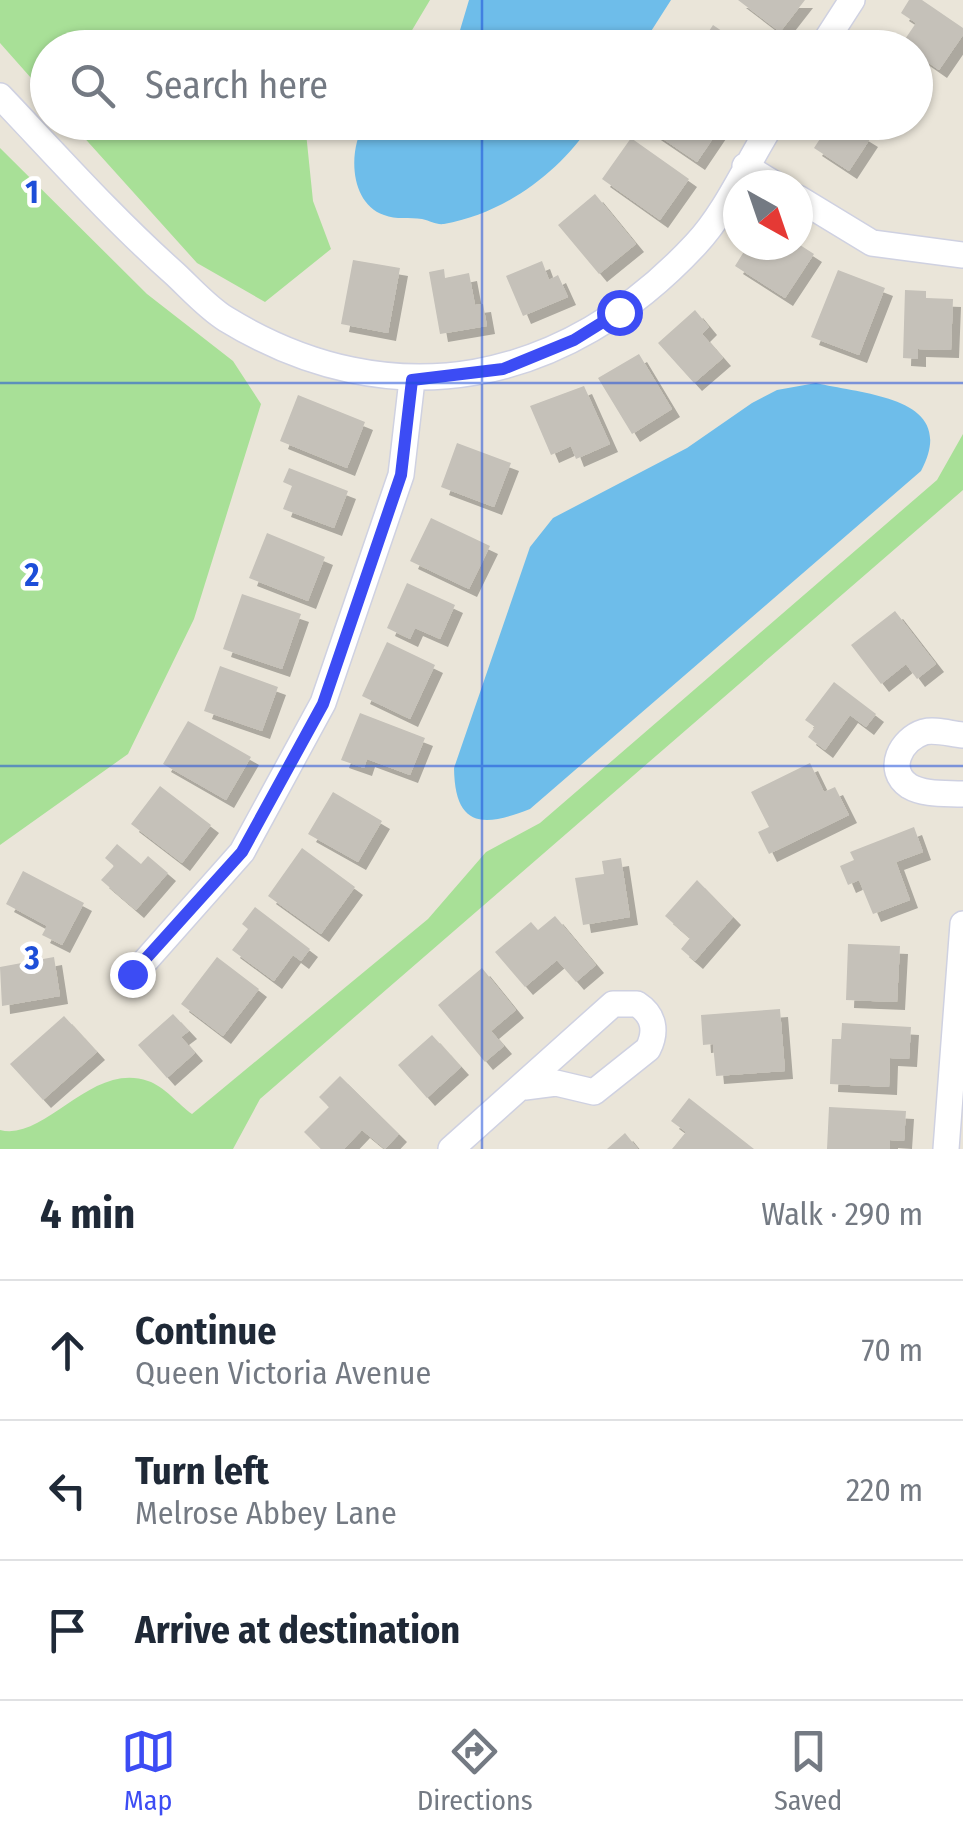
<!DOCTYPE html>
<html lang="en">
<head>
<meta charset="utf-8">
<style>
  :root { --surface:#fff; --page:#f2f2f3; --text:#1f2937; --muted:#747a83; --line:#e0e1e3; --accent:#3c4cf4 }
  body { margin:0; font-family:"Fira Sans Condensed",sans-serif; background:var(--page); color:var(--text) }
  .compass { position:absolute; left:723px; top:170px; width:90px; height:90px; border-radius:50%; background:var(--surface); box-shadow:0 2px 8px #0004; rotate:140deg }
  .stop { position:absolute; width:30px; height:30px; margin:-22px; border:8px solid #3c4cf4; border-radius:50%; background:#fff }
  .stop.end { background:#3c4cf4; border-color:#fff; box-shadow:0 2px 10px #0008 }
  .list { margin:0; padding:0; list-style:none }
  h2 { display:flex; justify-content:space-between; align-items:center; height:130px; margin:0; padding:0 40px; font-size:42px }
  h2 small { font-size:32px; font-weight:400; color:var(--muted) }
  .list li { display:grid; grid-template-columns:65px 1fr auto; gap:30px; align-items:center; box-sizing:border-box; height:140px; padding:0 40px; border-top:2px solid var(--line) }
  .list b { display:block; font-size:38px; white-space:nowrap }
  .list p { margin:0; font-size:32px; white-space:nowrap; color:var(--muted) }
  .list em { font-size:32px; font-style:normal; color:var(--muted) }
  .icon { flex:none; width:55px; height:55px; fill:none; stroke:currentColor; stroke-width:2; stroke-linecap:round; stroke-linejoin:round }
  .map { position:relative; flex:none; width:963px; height:1149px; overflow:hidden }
  .search { position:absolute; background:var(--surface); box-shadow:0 2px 8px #0004; left:30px; right:30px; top:30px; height:110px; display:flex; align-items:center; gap:25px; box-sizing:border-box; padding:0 35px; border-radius:55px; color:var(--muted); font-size:38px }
  .sheet { height:550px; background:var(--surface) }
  nav { display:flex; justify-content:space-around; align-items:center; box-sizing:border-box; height:140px; border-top:2px solid var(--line); background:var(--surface); font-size:28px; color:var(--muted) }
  nav a { display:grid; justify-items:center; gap:5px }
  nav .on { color:var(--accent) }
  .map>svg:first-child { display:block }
  .green { fill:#a8e097 }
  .water { fill:#6ebdea }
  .building { fill:#c5c1b9; filter:url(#shadow) }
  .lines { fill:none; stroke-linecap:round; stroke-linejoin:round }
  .minor-casing { stroke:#cfd1e1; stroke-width:28 }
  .minor { stroke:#fff; stroke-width:25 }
  .route { stroke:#3c4cf4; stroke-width:12 }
  .grid { fill:none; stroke:#1d4ed8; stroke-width:2.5; stroke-opacity:0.55 }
  .grid-label { font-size:32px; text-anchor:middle; font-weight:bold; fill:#1d4ed8; stroke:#fff; stroke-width:9; stroke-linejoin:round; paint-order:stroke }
</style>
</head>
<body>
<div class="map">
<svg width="963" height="1149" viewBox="0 0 963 1149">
  <defs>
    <filter id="shadow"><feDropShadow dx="8" dy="8" stdDeviation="0" flood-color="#0004"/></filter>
  </defs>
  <rect width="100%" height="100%" fill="#eae5d9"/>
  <path class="green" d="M0,0H430L402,47L48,48L47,96L0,43Z
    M71,123H305L313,201L331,249L265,302L197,263Z
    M0,148L147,294L233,361L261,404L194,619L128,754L0,845Z
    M963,434V490L260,1099L233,1149H0V1130C45,1142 91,1061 148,1081C164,1086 179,1105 192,1114L428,919L486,852L540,823L937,480Z"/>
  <path class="water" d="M469,0H671L641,47H455Z
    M365,123V122L592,123C559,173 505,213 444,224C436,225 431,221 422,219C410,217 396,220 384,215C349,203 348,149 365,123Z
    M816,383C866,395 960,397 921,471L530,809C482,828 455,827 454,768L530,547L553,518L687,448L752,403L777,390Z"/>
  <path class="building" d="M738,0H805L780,32Z
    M909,0H922L963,28V35L939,70L916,54V48L901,45L916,23L901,13Z
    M713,25L747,48H698Z
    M646,122H724L697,162L644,126Z
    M831,122H855L852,128L870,139L849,171L814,148Z
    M631,138L689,179L660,220L602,179Z
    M595,194L636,244L599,274L558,225Z
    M748,245H800L814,254L785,298L735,266Z
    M353,260L400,268L388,333L341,324Z
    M542,261L549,280L558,275L568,297L523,316L506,276Z
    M444,269L445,278L469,273L475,305L483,304L487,326L440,334L429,272Z
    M838,270L885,288L859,355L811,337Z
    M905,290L926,291V298L953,299L951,350L918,349V359L903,358Z
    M695,310L709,327L702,334L723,358L694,383L658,343Z
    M639,354L672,409L632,434L598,378Z
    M584,386L610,444L576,459L571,446L551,455L530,406Z
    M298,395L365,422L347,468L280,441Z
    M457,443L511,463L494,507L441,487Z
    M289,468L348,491L334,528L283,509L292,486L283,482Z
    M431,518L490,546L469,589L410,561Z
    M267,533L325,557L308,601L249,578Z
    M407,583L455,605L440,639L415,628L410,639L387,628Z
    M242,594L301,614L282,669L223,649Z
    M895,611L936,664L917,679L906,664L881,684L851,645Z
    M387,642L435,665L410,719L362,696Z
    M220,666L278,687L262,731L204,711Z
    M834,682L876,714L866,727L850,715L825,750L808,737L815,727L805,720Z
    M360,713L425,738L410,775L367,759L364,768L341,760Z
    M188,721L251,757L226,800L163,764Z
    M810,763L824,792L835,787L849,815L769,854L758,832L769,827L751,792Z
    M160,786L211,825L182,863L131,824Z
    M333,792L382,821L358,862L308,834Z
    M914,827L923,852L896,862L910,900L873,914L859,880L848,885L840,866L854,860L850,852Z
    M117,844L141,864L148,856L168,873L136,910L101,880L114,866L105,858Z
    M302,848L355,887L321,934L268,896Z
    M621,858L630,917L583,925L575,878L604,874L602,861Z
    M23,871L84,903L62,945L42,935L47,926L6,904Z
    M697,880L733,917L695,961L681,949L690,938L665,916Z
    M255,907L310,949L301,961L293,955L274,981L232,950L248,929L242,924Z
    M555,916L596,965L576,982L557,960L525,987L495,952L531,922L538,930Z
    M848,944L900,946L897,1002L846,1000Z
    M54,957L60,996L2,1006L0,967Z
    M217,957L259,989L223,1036L181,1004Z
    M482,968L516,1010L491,1031L504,1046L485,1062L438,1005Z
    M780,1009L785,1071L716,1076L713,1044L703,1045L701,1015Z
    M173,1014L189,1031L181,1037L195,1053L167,1078L138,1045Z
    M64,1016L97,1052L43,1100L10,1064Z
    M842,1023L911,1027L909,1059L890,1058L889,1087L830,1084L832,1039H841Z
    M432,1035L461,1067L427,1098L398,1065Z
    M340,1076L399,1134L385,1149L362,1130L344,1149H321L304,1132L329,1107L319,1097Z
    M689,1098L754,1149H672L686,1132L671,1121Z
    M829,1107L906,1111L904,1141L890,1140V1149H827Z
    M625,1133L638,1149H607Z"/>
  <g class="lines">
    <defs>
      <path id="minor" d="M821,48L852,0
        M0,96C57,156 113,219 175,274C191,289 208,308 226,319C393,421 566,384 696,244C727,211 748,161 773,122
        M745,166L776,185
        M798,198L872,243L963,255
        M963,735C951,734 935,729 924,732C901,739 885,770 909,786C924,795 946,793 963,794
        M133,975L242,852L323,703L401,475L412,380
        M451,1149L613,1004H637C654,1015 657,1031 648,1049L594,1092L556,1083L525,1087
        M946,1149L963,924"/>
    </defs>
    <use href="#minor" class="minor-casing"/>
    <use href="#minor" class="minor"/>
  </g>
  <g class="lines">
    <path class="route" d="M132,974L242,852L323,704L401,475L412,380L503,369L574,340L619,312"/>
  </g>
  <path class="grid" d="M482,0V48M482,122V1149M0,383H963M0,766H963"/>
  <g class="grid-label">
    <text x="32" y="203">1</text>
    <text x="32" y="586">2</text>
    <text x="32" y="969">3</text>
  </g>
</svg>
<svg class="compass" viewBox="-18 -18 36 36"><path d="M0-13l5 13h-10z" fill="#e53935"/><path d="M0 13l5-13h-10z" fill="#747a83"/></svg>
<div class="stop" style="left:619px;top:312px"></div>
<div class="stop end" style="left:132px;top:974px"></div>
<div class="search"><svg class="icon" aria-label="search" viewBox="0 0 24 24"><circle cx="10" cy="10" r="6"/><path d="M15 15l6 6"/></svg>Search here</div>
</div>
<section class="sheet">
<h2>4 min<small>Walk · 290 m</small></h2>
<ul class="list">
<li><svg class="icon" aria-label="ahead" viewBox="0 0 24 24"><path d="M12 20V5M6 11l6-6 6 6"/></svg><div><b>Continue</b><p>Queen Victoria Avenue</p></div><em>70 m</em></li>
<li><svg class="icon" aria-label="left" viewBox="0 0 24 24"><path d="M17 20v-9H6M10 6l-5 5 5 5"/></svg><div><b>Turn left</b><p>Melrose Abbey Lane</p></div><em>220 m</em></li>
<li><svg class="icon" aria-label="arrive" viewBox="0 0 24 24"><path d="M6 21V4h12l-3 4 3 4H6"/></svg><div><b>Arrive at destination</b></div></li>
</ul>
</section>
<nav>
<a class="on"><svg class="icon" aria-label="map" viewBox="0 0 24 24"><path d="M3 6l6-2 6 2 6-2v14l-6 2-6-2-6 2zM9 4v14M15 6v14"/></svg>Map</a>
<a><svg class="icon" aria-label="directions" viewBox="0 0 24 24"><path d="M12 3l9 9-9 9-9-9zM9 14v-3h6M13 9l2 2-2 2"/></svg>Directions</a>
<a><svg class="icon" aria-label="saved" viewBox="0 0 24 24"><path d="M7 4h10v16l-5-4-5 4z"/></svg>Saved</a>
</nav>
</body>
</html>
